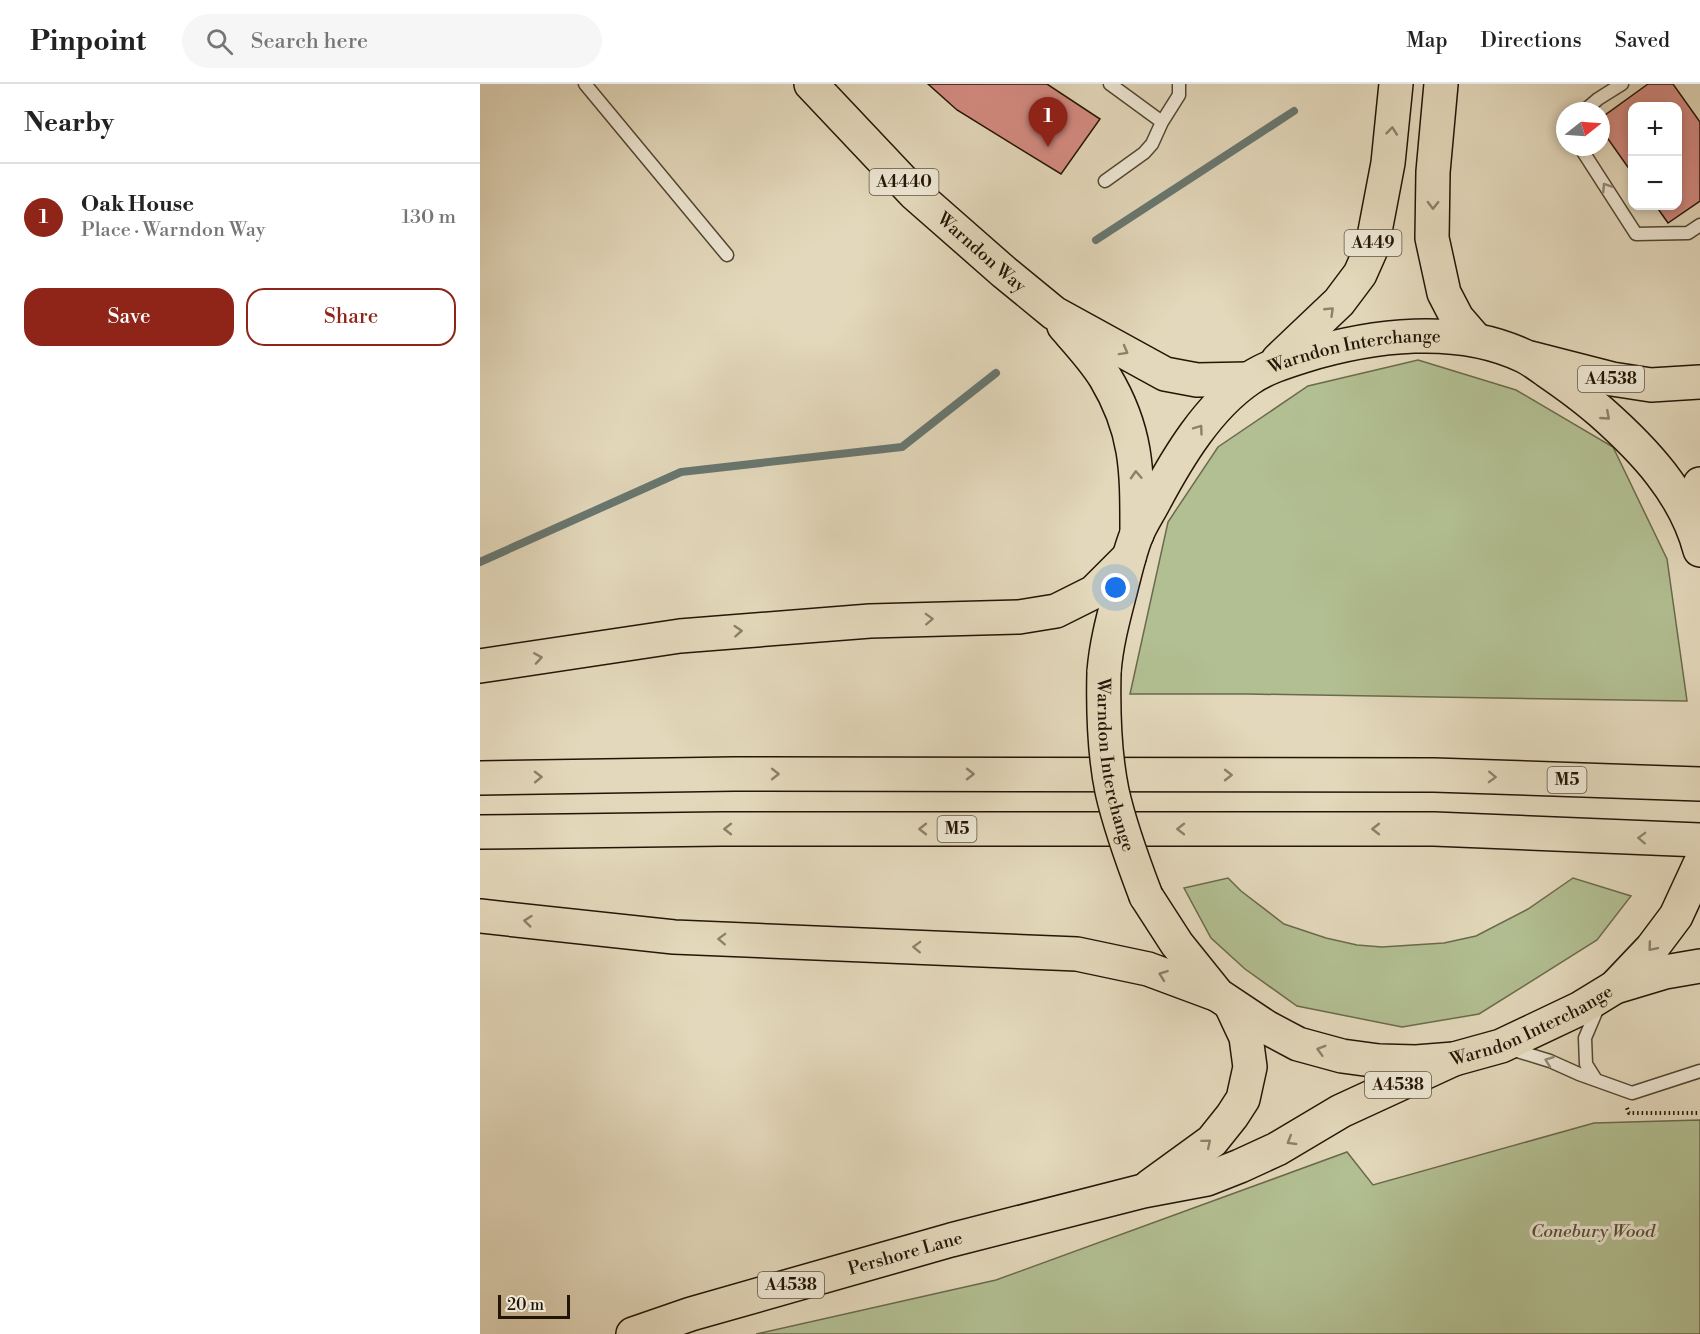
<!DOCTYPE html>
<html lang="en">
<head>
<meta charset="utf-8">
<style>
  :root { --surface:#fff; --page:#f6f6f6; --text:#222; --muted:#767676; --line:#e0e0e0; --accent:#8f2418 }
  body { margin:0; font-family:"Libre Bodoni",serif; background:var(--page); color:var(--text) }
  .controls { position:absolute; right:18px; top:18px; display:grid; overflow:hidden; border-radius:12px; box-shadow:0 3px 9px #0003 }
  .controls button { width:54px; height:54px; display:grid; place-items:center; padding:0; border:0; border-bottom:2px solid var(--line); background:var(--surface); color:var(--text); font:30px sans-serif }
  .compass { position:absolute; left:1076px; top:18px; width:54px; height:54px; border-radius:50%; background:var(--surface); box-shadow:0 3px 9px #0003; rotate:73deg }
  .scale { position:absolute; left:18px; bottom:15px; width:72px; box-sizing:border-box; padding-left:6px; border:3px solid #231506; border-top:0; font-size:16px; line-height:21px; white-space:nowrap; color:#231506; -webkit-text-stroke:4px #ede6d3; paint-order:stroke }
  .you { position:absolute; left:636px; top:504px; width:21px; height:21px; margin:-15px; border:4px solid #fff; border-radius:50%; background:#1a73e8; box-shadow:0 0 0 9px #1a73e833 }
  .badge { display:grid; place-items:center; width:39px; height:39px; border-radius:50%; background:var(--accent); color:#fff; font-size:20px; font-weight:700 }
  .pin { position:absolute; translate:-50% -50px; filter:drop-shadow(0 2px 3px #0008) }
  .pin::after { content:''; position:absolute; top:32px; width:21px; height:18px; background:inherit; clip-path:polygon(0 0,100% 0,50% 100%) }
  .list { margin:0; padding:0; list-style:none }
  h2 { display:flex; justify-content:space-between; align-items:center; height:78px; margin:0; padding:0 24px; font-size:26px }
  h2 small { font-size:20px; font-weight:400; color:var(--muted) }
  .list li { display:grid; grid-template-columns:39px 1fr auto; gap:18px; align-items:center; box-sizing:border-box; height:108px; padding:0 24px; border-top:2px solid var(--line) }
  .list b { display:block; font-size:22px; white-space:nowrap }
  .list p { margin:0; font-size:20px; white-space:nowrap; color:var(--muted) }
  .list em { font-size:20px; font-style:normal; color:var(--muted) }
  .actions { display:flex; gap:12px; padding:18px 24px }
  .actions a { flex:1; padding:14px 0; border:2px solid var(--accent); border-radius:18px; text-align:center; font-size:21px; color:var(--accent) }
  .actions .main { background:var(--accent); color:#fff }
  .icon { flex:none; width:33px; height:33px; fill:none; stroke:currentColor; stroke-width:2; stroke-linecap:round; stroke-linejoin:round }
  .map { position:relative; flex:none; width:1220px; height:1250px; overflow:hidden }
  header { display:flex; align-items:center; gap:36px; box-sizing:border-box; height:84px; padding:0 30px; background:var(--surface); border-bottom:2px solid var(--line) }
  header strong { font-size:28px }
  nav { display:flex; gap:33px; margin-inline-start:auto; font-size:21px }
  .search { width:420px; height:54px; background:var(--page); display:flex; align-items:center; gap:15px; box-sizing:border-box; padding:0 21px; border-radius:33px; color:var(--muted); font-size:22px }
  main { display:flex }
  aside { flex:1; background:var(--surface) }
  .map>svg:first-child { display:block }
  .green { fill:#b2bf92; stroke:#6a6a4c; stroke-width:1.5 }
  .lines { fill:none; stroke-linecap:round; stroke-linejoin:round }
  .stream { stroke:#687770; stroke-width:8 }
  .building { fill:#d48b81; stroke:#231506; stroke-width:1.5 }
  .service-casing { stroke:#534633; stroke-width:15 }
  .primary-casing { stroke:#231506; stroke-width:36 }
  .trunk-casing { stroke:#231506; stroke-width:36 }
  .motorway-casing { stroke:#231506; stroke-width:36 }
  .path { stroke:#231506; stroke-width:4; stroke-dasharray:1.5 3; stroke-linecap:butt }
  .service { stroke:#ede6d3; stroke-width:12 }
  .primary { stroke:#e3d8bb; stroke-width:33 }
  .trunk { stroke:#e3d8bb; stroke-width:33 }
  .motorway { stroke:#e3d8bb; stroke-width:33 }
  .trunk-bridge-casing { stroke:#231506; stroke-width:36; stroke-linecap:butt }
  .trunk-bridge { stroke:#e3d8bb; stroke-width:33 }
  .oneway { stroke:#8d806a }
  .oneway2 { stroke:#928877 }
  .labels { text-anchor:middle; dominant-baseline:central; stroke-width:6; stroke-linejoin:round; paint-order:stroke }
  .shield { fill:#ede6d3; stroke:#605444; stroke-width:1.5 }
  .shield-label { font-size:16px; font-weight:bold; fill:#231506 }
  .street-label { font-size:18px; fill:#231506; stroke:#ede6d3 }
  .park-label { font-size:18px; font-style:italic; fill:#555037; stroke:#ede6d3 }
</style>
</head>
<body>
<header>
<strong>Pinpoint</strong>
<div class="search"><svg class="icon" aria-label="search" viewBox="0 0 24 24"><circle cx="10" cy="10" r="6"/><path d="M15 15l6 6"/></svg>Search here</div>
<nav><a>Map</a><a>Directions</a><a>Saved</a></nav>
</header>
<main>
<aside>
<h2>Nearby<small></small></h2>
<ul class="list">
<li><span class="badge">1</span><div><b>Oak House</b><p>Place · Warndon Way</p></div><em>130 m</em></li>
</ul>
<div class="actions"><a class="main">Save</a><a>Share</a></div>
</aside>
<div class="map">
<svg width="1220" height="1250" viewBox="0 0 1220 1250">
  <rect width="100%" height="100%" fill="#e3d8bb"/>
  <filter id="stains"><feTurbulence type="fractalNoise" baseFrequency=".00333" numOctaves="4"/><feColorMatrix values="0 0 0 0 .2 0 0 0 0 .09 0 0 0 0 .02 0 0 0 .5 -.17"/></filter>
  <radialGradient id="worn" r=".72"><stop offset=".6" stop-color="#630" stop-opacity="0"/><stop offset="1" stop-color="#630" stop-opacity=".3"/></radialGradient>
  <path class="green" d="M938,276L1036,306L1133,363L1187,475L1207,617L768,610H650L688,438L738,363L828,302Z
    M748,794L761,807L804,840L846,854L877,861L902,863L964,859L996,852L1048,825L1093,794L1151,812L1117,856L999,930L922,943L817,922L765,885L731,854L704,804Z
    M1220,1036V1250H276L516,1196L867,1068L893,1101L1114,1039Z"/>
  <g class="lines">
    <path class="stream" d="M616,156L814,27
      M0,478L201,388L422,363L516,289"/>
  </g>
  <path class="building" d="M448,0H567L620,35L581,90L477,26Z
    M1168,0H1193L1220,38V117L1188,139L1176,122H1198V22H1152V89L1121,45V34Z"/>
  <g class="lines">
    <defs>
      <path id="service" d="M105,0L247,171
        M630,0L682,38
        M1104,27L1118,15L1142,0
        M1100,63L1156,150L1208,149L1220,141
        M625,97L664,69L672,60L682,38L699,11V0
        M1031,965L1070,977L1099,990L1152,1009L1220,987
        M1116,996L1106,980L1105,954L1119,921"/>
      <g id="primary">
        <path id="s1" d="M331,0L434,109L524,188L574,229L685,290L717,296L768,295"/>
        <path d="M584,242C598,258 614,275 625,293C658,348 657,388 657,450"/>
        <path d="M1050,274L1132,295L1171,301L1220,298"/>
        <path d="M1208,432L1220,400"/>
      </g>
      <g id="trunk">
        <path d="M961,0L953,88L952,154L964,209L977,234L996,256"/>
        <path d="M798,276L859,218L880,190L892,163L908,79L916,0"/>
        <path id="s2" d="M624,588C626,561 633,535 640,508C645,489 649,470 656,452C661,439 669,428 675,416C698,373 728,323 769,295C785,284 804,278 823,272C892,251 977,240 1044,272C1052,276 1060,282 1067,287C1086,300 1104,313 1121,328C1164,366 1205,409 1220,466"/>
        <path id="s3" d="M666,812L697,860L738,911L786,943L818,960L862,972L899,977L936,978L974,975L1021,962L1099,925L1135,903L1172,864L1196,832L1220,780"/>
        <path d="M670,1102L732,1057L752,1032L763,1015L770,983L766,953L751,921"/>
        <path id="s4" d="M153,1250L211,1230L471,1156L663,1107L727,1095L760,1082L797,1065L861,1027L974,975"/>
      </g>
      <path id="motorway" d="M1218,458L1220,460
        M0,582L200,552L390,537L539,533L576,527L614,508L649,473
        M0,694L254,690L954,691L1220,700
        M0,748L241,745H954L1220,756
        M0,832L194,853L597,870L668,885L738,911
        M1135,903L1185,888L1220,882"/>
    </defs>
    <use href="#service" class="service-casing"/>
    <use href="#primary" class="primary-casing"/>
    <use href="#trunk" class="trunk-casing"/>
    <use href="#motorway" class="motorway-casing"/>
    <path class="path" d="M1147,1024L1149,1029H1220"/>
    <use href="#service" class="service"/>
    <use href="#primary" class="primary"/>
    <use href="#trunk" class="trunk"/>
    <use href="#motorway" class="motorway"/>
    <defs>
      <g id="trunk-bridge">
        <path id="s5" d="M624,588C623,628 624,668 632,707C640,743 653,778 666,812"/>
      </g>
    </defs>
    <use href="#trunk-bridge" class="trunk-bridge-casing"/>
    <use href="#trunk-bridge" class="trunk-bridge"/>
  </g>
  <defs><path id="oneway-chevron" d="M-2-3.5L2.5 0L-2 3.5" fill="none" stroke-width="1.6" stroke-linecap="round" stroke-linejoin="round" transform="scale(1.5)"/></defs>
  <g class="oneway">
    <use href="#oneway-chevron" transform="translate(912 47) rotate(-84)"/>
    <use href="#oneway-chevron" transform="translate(953 121) rotate(91)"/>
    <use href="#oneway-chevron" transform="translate(850 227) rotate(-44)"/>
    <use href="#oneway-chevron" transform="translate(644 267) rotate(29)"/>
    <use href="#oneway-chevron" transform="translate(1126 332) rotate(41)"/>
    <use href="#oneway-chevron" transform="translate(719 345) rotate(-54)"/>
    <use href="#oneway-chevron" transform="translate(656 391) rotate(-93)"/>
    <use href="#oneway-chevron" transform="translate(449 535) rotate(-2)"/>
    <use href="#oneway-chevron" transform="translate(258 547) rotate(-4)"/>
    <use href="#oneway-chevron" transform="translate(58 574) rotate(-9)"/>
    <use href="#oneway-chevron" transform="translate(295 690)"/>
    <use href="#oneway-chevron" transform="translate(490 690)"/>
    <use href="#oneway-chevron" transform="translate(748 691)"/>
    <use href="#oneway-chevron" transform="translate(58 693) rotate(-1)"/>
    <use href="#oneway-chevron" transform="translate(1012 693) rotate(2)"/>
    <use href="#oneway-chevron" transform="translate(248 745) rotate(180)"/>
    <use href="#oneway-chevron" transform="translate(443 745) rotate(-180)"/>
    <use href="#oneway-chevron" transform="translate(701 745) rotate(-180)"/>
    <use href="#oneway-chevron" transform="translate(896 745) rotate(-180)"/>
    <use href="#oneway-chevron" transform="translate(1162 754) rotate(-178)"/>
    <use href="#oneway-chevron" transform="translate(48 837) rotate(-174)"/>
    <use href="#oneway-chevron" transform="translate(242 855) rotate(-178)"/>
    <use href="#oneway-chevron" transform="translate(437 863) rotate(-178)"/>
    <use href="#oneway-chevron" transform="translate(1172 863) rotate(130)"/>
    <use href="#oneway-chevron" transform="translate(683 891) rotate(-160)"/>
    <use href="#oneway-chevron" transform="translate(841 966) rotate(-164)"/>
    <use href="#oneway-chevron" transform="translate(811 1057) rotate(149)"/>
    <use href="#oneway-chevron" transform="translate(727 1059) rotate(-40)"/>
  </g>
  <g class="oneway2">
    <use href="#oneway-chevron" transform="translate(1126 103) rotate(-123)"/>
    <use href="#oneway-chevron" transform="translate(1069 977) rotate(-160)"/>
  </g>
  <g class="labels">
    <g class="shield">
      <rect x="389.5" y="85" width="69" height="26" rx="4.5"/>
      <rect x="864.5" y="146" width="57" height="26" rx="4.5"/>
      <rect x="1098" y="282" width="66" height="26" rx="4.5"/>
      <rect x="1067.5" y="683" width="39" height="26" rx="4.5"/>
      <rect x="457.5" y="732" width="39" height="26" rx="4.5"/>
      <rect x="885" y="988" width="66" height="26" rx="4.5"/>
      <rect x="278" y="1188" width="66" height="26" rx="4.5"/>
    </g>
    <g class="shield-label">
      <text x="424" y="98">A4440</text>
      <text x="893" y="159">A449</text>
      <text x="1131" y="295">A4538</text>
      <text x="1087" y="696">M5</text>
      <text x="477" y="745">M5</text>
      <text x="918" y="1001">A4538</text>
      <text x="311" y="1201">A4538</text>
    </g>
    <g class="street-label">
      <text stroke="none"><textPath href="#s1" startOffset="240">Warndon Way</textPath></text>
      <text stroke="none"><textPath href="#s2" startOffset="446">Warndon Interchange</textPath></text>
      <text stroke="none"><textPath href="#s5" startOffset="94">Warndon Interchange</textPath></text>
      <text stroke="none"><textPath href="#s3" startOffset="459">Warndon Interchange</textPath></text>
      <text stroke="none"><textPath href="#s4" startOffset="284">Pershore Lane</textPath></text>
    </g>
    <g class="park-label">
      <text x="1113" y="1147">Conebury Wood</text>
    </g>
  </g>
  <rect width="100%" height="100%" filter="url(#stains)"/>
  <rect width="100%" height="100%" fill="url(#worn)"/>
</svg>
<div class="controls">
<button>+</button>
<button>−</button>
</div>
<svg class="compass" viewBox="-18 -18 36 36"><path d="M0-13l5 13h-10z" fill="#e53935"/><path d="M0 13l5-13h-10z" fill="#767676"/></svg>
<div class="scale">20 m</div>
<div class="you"></div>
<div class="pin badge" style="left:568px;top:63px">1</div>
</div>
</main>
</body>
</html>
